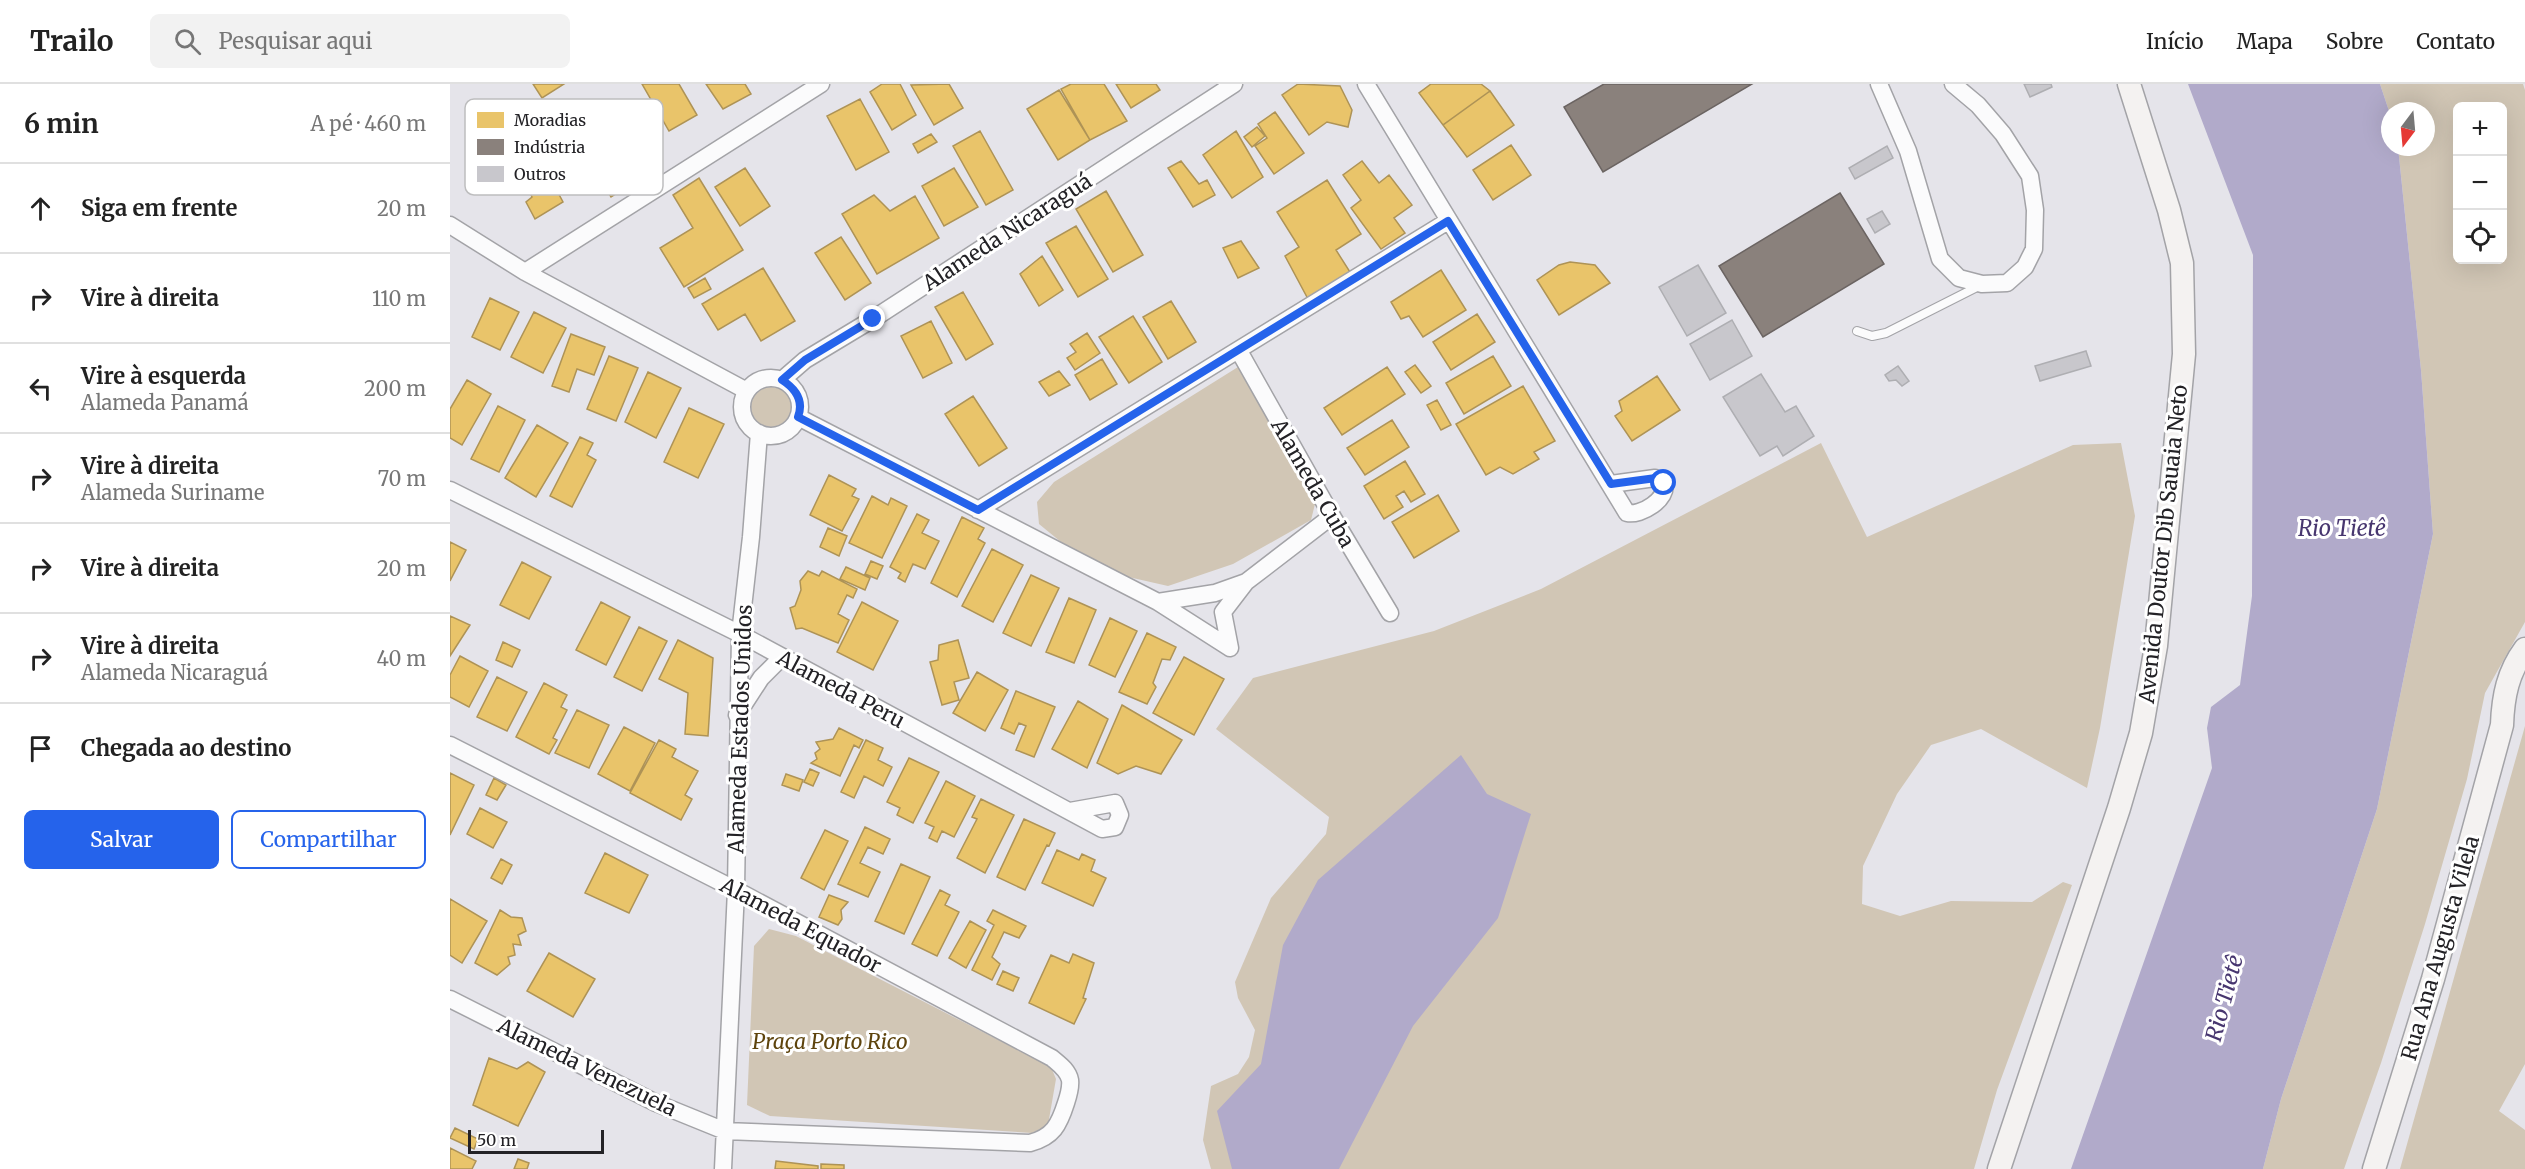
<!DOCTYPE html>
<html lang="pt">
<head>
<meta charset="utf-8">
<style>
  :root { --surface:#fff; --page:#f2f2f2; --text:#222; --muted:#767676; --line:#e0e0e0; --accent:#2563eb }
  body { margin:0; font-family:Merriweather,serif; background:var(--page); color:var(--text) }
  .controls { position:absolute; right:18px; top:18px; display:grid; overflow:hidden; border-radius:9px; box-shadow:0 6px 24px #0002 }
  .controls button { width:54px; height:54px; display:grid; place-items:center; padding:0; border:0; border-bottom:2px solid var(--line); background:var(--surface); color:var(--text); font:30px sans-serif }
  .compass { position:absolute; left:1931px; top:18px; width:54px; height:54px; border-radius:50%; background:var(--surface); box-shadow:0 6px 24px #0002; rotate:196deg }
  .scale { position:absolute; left:18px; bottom:15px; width:136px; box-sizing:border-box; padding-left:6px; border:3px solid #232226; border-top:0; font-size:16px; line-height:21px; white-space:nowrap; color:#232226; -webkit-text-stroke:4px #fff; paint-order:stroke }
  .stop { position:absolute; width:18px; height:18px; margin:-14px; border:4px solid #2563eb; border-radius:50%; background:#fff }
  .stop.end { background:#2563eb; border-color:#fff; box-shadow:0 2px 6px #0008 }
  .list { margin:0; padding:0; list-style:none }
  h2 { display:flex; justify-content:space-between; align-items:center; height:78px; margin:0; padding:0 24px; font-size:26px }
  h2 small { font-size:20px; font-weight:400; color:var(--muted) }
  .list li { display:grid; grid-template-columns:39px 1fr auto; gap:18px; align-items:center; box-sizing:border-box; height:90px; padding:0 24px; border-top:2px solid var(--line) }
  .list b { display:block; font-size:22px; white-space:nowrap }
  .list p { margin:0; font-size:20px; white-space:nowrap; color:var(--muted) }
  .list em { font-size:20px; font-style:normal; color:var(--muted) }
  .actions { display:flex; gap:12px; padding:18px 24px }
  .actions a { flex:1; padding:14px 0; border:2px solid var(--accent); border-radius:9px; text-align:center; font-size:21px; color:var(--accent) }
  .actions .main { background:var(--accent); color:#fff }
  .icon { flex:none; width:33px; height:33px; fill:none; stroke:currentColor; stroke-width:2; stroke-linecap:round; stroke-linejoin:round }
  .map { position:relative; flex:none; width:2075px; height:1085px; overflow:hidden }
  header { display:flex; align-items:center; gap:36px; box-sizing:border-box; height:84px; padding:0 30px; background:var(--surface); border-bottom:2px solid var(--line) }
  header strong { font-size:28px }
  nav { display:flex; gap:33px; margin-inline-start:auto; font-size:21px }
  .search { width:420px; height:54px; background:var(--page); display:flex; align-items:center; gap:15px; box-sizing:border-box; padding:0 21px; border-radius:9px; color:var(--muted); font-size:22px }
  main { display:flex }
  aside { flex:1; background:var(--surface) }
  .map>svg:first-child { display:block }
  .green { fill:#d1c6b5; fill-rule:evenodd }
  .water { fill:#b1aaca }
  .homes { fill:#e9c46a; stroke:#ae9356; stroke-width:1.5 }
  .industry { fill:#8a817c; stroke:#6b6462; stroke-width:1.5 }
  .building { fill:#c8c7cc; stroke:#aeaeb2; stroke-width:1.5 }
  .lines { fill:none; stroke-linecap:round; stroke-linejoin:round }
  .service-casing { stroke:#a3a3a7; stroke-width:10 }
  .minor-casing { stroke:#a3a3a7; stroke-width:19 }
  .secondary-casing { stroke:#a3a3a7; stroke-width:25 }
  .service { stroke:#fbfbfc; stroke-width:8 }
  .minor { stroke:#fbfbfc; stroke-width:16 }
  .secondary { stroke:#f4f2f1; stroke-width:22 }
  .route { stroke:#2563eb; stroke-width:8 }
  .labels { text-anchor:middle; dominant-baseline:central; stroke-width:6; stroke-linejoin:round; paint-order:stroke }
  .street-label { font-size:21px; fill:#232226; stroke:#fff }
  .park-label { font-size:21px; font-style:italic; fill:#5e440d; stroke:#fff }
  .water-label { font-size:22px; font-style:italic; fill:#47366f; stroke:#fff }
  .key { fill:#fff; stroke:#bdbdbe; stroke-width:1.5 }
  .key-label { font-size:16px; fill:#232226 }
</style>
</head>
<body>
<header>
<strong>Trailo</strong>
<div class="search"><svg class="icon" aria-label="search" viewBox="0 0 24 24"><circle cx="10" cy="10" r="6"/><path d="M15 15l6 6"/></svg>Pesquisar aqui</div>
<nav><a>Início</a><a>Mapa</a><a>Sobre</a><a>Contato</a></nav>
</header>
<main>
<aside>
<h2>6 min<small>A pé · 460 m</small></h2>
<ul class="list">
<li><svg class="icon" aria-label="ahead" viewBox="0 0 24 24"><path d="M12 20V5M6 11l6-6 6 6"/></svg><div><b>Siga em frente</b></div><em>20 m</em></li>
<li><svg class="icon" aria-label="right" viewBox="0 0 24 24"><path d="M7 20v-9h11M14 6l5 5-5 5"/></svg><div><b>Vire à direita</b></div><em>110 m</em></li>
<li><svg class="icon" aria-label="left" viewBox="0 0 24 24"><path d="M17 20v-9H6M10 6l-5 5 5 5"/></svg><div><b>Vire à esquerda</b><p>Alameda Panamá</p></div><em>200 m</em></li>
<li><svg class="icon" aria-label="right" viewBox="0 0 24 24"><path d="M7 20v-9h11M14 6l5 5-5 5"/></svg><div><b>Vire à direita</b><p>Alameda Suriname</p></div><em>70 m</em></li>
<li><svg class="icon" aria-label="right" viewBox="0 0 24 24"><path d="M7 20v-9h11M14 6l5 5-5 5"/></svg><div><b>Vire à direita</b></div><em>20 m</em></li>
<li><svg class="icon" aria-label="right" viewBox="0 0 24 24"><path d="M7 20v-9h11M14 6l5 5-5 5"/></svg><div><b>Vire à direita</b><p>Alameda Nicaraguá</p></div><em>40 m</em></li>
<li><svg class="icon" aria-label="arrive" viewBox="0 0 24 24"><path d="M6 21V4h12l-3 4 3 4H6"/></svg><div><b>Chegada ao destino</b></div></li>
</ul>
<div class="actions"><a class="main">Salvar</a><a>Compartilhar</a></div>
</aside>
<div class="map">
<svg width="2075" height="1085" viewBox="0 0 2075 1085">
  <rect width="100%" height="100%" fill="#e5e4ea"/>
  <path class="green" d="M1930,0H2073L2075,6V538L2035,609L2017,695L1975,840L1931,979L1894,1085H1813L1831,1015L1927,725L1983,450L1971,286L1948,63H1976V27H1940V30ZM2008,22H2052V176H2008Z
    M788,283L866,416L861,436L783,480L718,502L674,492L611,458L589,440L587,418L604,398Z
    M301 323a20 20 0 1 1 40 0a20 20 0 1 1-40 0Z
    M1371,359L1417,453L1623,361L1671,359L1685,432L1650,644L1637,704L1531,645L1481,661L1447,710L1413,782L1412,820L1450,832L1501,817L1582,818L1613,798L1622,801L1547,1006L1524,1085H761L753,1056L761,1002L788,990L799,973L805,946L788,914L785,898L821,814L876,750L879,733L766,645L803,594L984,547L1091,505Z
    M2075,642V980L2049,1027L2075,1046V1085H1950Z
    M319,845L346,852L601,983L606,995L598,1041L582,1049L320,1032L297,1021L304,862Z"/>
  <path class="water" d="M1738,0H1930L1940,30V63H1948L1971,286L1983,450L1927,725L1831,1015L1813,1085H1621L1762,684L1757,644L1761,623L1790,601L1802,512L1803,171Z
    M1011,671L1037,710L1081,730L1048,834L963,942L889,1085H782L767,1027L811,980L833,861L868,796Z"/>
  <path class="homes" d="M83,0H114L92,14Z
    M192,0H229L247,31L219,47Z
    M256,0H295L301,10L273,25Z
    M432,0H450L466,31L442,46L420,8Z
    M499,0L513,24L484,41L461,1Z
    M621,0H654L677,37L640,56L611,5Z
    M666,0H706L710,6L681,24Z
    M848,0L890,2L902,26L898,43L877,38L859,51L832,11Z
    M981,0H1031L1040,7L993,41L969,9Z
    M609,6L640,56L608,76L577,25Z
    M1040,7L1064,41L1017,73L993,41Z
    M410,15L439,68L406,86L377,32Z
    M825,28L854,69L824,90L805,62L817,54L808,40Z
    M807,43L815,52L802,63L794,53Z
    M530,47L563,106L536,121L503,62Z
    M786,47L813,93L782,114L753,71Z
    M481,50L487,58L468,69L463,60Z
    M1061,61L1081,91L1043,116L1023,86Z
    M92,69L108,96L104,101L113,118L85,135L76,118L82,113L76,100L86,91L79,79Z
    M731,77L749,100L757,96L765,111L743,123L718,84Z
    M912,77L929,99L939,91L962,121L944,134L955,149L931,165L901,124L911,116L893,91Z
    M179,79L189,95L161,113L151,96Z
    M295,84L320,122L290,142L265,103Z
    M504,84L528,123L494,142L472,102Z
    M249,94L293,166L234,203L210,164L243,144L223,111Z
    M877,96L911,150L886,166L900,188L858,215L835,172L849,163L827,128Z
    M656,107L693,171L663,188L626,125Z
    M424,111L440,127L465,112L489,154L427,190L392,130Z
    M626,142L658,195L628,213L596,159Z
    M391,153L421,199L395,216L365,169Z
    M791,157L809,184L788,194L773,164Z
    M592,172L613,206L589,222L570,190Z
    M1120,178L1145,181L1160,199L1109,231L1087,196L1109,181Z
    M313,184L345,237L311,257L295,230L268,246L252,220Z
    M991,186L1016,226L973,253L959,232L951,235L941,218Z
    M255,194L261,205L244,214L238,204Z
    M513,208L543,260L516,276L485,223Z
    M40,214L69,228L50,266L22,253Z
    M721,217L746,258L718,275L693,233Z
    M84,228L116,244L93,289L61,273Z
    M1027,230L1045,258L1001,286L983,258Z
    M683,232L712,278L679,299L649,253Z
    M481,237L502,279L473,294L451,252Z
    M637,249L650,269L625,286L617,274L626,268L620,260Z
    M121,250L155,263L144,291L127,285L119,308L102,302Z
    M159,272L188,284L166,337L137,325Z
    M1043,272L1061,302L1014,330L996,299Z
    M652,275L667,300L640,316L625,291Z
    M965,281L981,302L971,309L955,288Z
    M937,283L955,310L892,351L874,324Z
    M609,287L620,301L599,312L589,298Z
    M198,288L231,304L206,354L175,338Z
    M1207,292L1230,326L1182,357L1165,332L1172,327L1169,317Z
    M17,296L41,310L12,361L0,354V325Z
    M1073,302L1105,357L1084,368L1089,375L1063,390L1050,383L1036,391L1006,340Z
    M523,312L557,364L529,382L495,330Z
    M987,316L1001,341L991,346L977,321Z
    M48,322L75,336L49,388L21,375Z
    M239,324L274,340L248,394L214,378Z
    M942,336L959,363L915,391L897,364Z
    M87,341L118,359L86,413L55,394Z
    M130,353L143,359L137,371L146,376L122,423L100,412Z
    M955,377L975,410L961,418L954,407L946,412L953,423L934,435L914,402Z
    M379,391L406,405L402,412L409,415L392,447L360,431Z
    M988,411L1009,447L964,474L942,438Z
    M422,412L438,421L441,414L457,422L432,474L399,459Z
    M467,430L479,436L472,449L489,457L475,485L463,480L455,498L448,494L451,489L440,483Z
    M512,433L534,444L528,455L535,459L507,513L481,499Z
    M378,444L397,452L389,472L370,463Z
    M0,458L16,466L0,497Z
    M542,465L573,481L543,538L512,522Z
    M421,477L433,482L427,495L415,490Z
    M72,478L101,493L79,535L50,521Z
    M396,483L420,494L415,506L390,495Z
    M358,487L369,492L372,487L407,505L403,514L397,511L388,530L399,536L388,559L352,544L346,545L340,524L345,522L351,506L350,497Z
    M581,491L609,504L581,562L553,549Z
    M619,514L646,526L624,579L596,568Z
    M151,518L180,533L156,581L126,566Z
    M412,518L448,537L423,586L387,568Z
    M0,532L20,541L0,572Z
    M660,534L687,547L665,593L639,581Z
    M189,543L217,557L192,607L164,593Z
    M697,549L726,563L720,576L712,575L703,599L706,603L697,620L669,608Z
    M228,556L263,574L258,652L235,650L238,609L209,595Z
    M508,556L519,594L504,598L509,616L492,621L480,578L488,576L489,561Z
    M53,558L70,566L62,583L46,576Z
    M10,572L38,587L19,623L0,613V591Z
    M734,573L774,595L744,651L703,629Z
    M527,588L558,606L535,647L503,629Z
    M47,593L77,608L57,647L27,633Z
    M94,599L117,611L111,623L117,626L103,654L107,656L99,670L66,653Z
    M566,607L605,623L584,673L566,666L576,642L569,639L564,650L551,644Z
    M628,617L658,635L637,684L602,665Z
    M672,621L732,656L711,690L686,682L668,690L647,679Z
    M127,626L159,641L139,684L105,669Z
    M174,643L205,659L180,707L148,690Z
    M389,644L413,656L409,664L404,661L390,692L361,679L367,675L365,669L370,665L366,658L383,655Z
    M209,656L226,665L222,673L248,687L235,711L242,715L231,736L180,709Z
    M416,656L433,664L428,676L442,683L433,702L414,692L404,714L391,708Z
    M459,674L489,688L463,739L447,731L450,724L437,718Z
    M360,685L369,689L363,702L354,698Z
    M0,689L24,701L0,751Z
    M336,690L353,696L349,707L332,701Z
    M44,694L56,701L47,716L36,711Z
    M496,697L525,712L504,753L492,747L487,758L479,754L484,743L475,739Z
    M531,715L564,731L535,789L507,774L527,735L522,733Z
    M30,724L57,738L43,764L17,750Z
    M574,735L605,749L599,762L597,761L575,806L547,793Z
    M415,743L440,755L433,770L418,763L410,779L430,788L418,813L388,800Z
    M375,746L398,757L374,806L351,794Z
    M607,766L629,776L632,770L645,776L641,787L656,794L643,822L592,799Z
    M155,769L198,791L179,829L135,809Z
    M51,775L62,781L52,800L41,794Z
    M451,780L480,793L454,850L425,837Z
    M490,806L500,811L495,821L509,828L487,872L462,860Z
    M379,811L398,818L391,826L392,835L388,841L369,833Z
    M0,815L37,837L12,879L0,871Z
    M50,826L61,833L72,834L76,847L68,851L71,861L63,860L65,871L58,873L60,880L47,891L25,879Z
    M543,826L576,842L569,854L554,848L542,873L550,880L542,896L522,886L544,841L537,837Z
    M520,837L536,846L516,884L499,874Z
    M99,869L145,895L123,933L77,907Z
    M623,870L644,879L633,914L636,915L624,940L579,919L601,871L619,879Z
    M553,887L569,894L563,907L547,900Z
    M39,974L67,985L78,978L95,988L68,1042L23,1021Z
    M5,1044L28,1055L24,1065L0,1054Z
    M0,1064L26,1077L22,1085H0Z
    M68,1075L79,1079L77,1085H64Z
    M326,1077L368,1082V1085H325Z
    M371,1080L394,1081V1085H371Z"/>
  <path class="industry" d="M1154,0H1302L1153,88L1114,23Z
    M1390,109L1434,180L1313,253L1269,182Z"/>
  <path class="building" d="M1574,0H1601L1602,3L1580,13Z
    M1437,62L1443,74L1405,95L1399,84Z
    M1432,127L1440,140L1425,149L1417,135Z
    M1248,181L1276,229L1237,252L1209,203Z
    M1282,236L1302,272L1260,296L1240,260Z
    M1636,267L1641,282L1590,297L1585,282Z
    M1448,282L1459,297L1452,302L1446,296L1439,297L1435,291Z
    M1311,290L1335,328L1346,322L1364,352L1333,372L1327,362L1310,372L1273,313Z"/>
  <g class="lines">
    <defs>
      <path id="service" d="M1407,247L1422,252L1436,249L1529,202"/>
      <path id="minor" d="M916,0L1177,429C1191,432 1219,415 1214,399L1205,394L1161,400
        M1429,0L1458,67L1490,175L1509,194L1532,200L1557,199L1575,183L1584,165L1585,126L1580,92L1553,50L1528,21L1503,0
        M0,141L75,188L297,307
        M75,188L371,0
        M789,267L882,432L940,529
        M292 323a29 29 0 1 1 58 0a29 29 0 1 1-58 0Z
        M332,296L355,276L423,235L784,0
        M348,333L708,518L780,564
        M0,406L290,550L652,745L665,743L670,731L665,719L620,727
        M528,426L998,137
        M708,518L765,509L796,498L882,432
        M780,564L773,528L796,498
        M287,631L311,594L332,573
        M0,661L286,806L602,974C609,980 618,986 620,996C621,1003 618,1013 616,1019C609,1041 603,1053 580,1059L275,1047L206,1019L0,915
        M273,1085L286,806L290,550L301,453L309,349"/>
      <path id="secondary" d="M1549,1085L1669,724L1691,649L1706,562L1734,270L1732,179L1719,126L1679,0
        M1924,1085L1983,895L2052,641C2053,612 2058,588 2075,565"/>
    </defs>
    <use href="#service" class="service-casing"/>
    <use href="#minor" class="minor-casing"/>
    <use href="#secondary" class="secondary-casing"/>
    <use href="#service" class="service"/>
    <use href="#minor" class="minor"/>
    <use href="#secondary" class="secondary"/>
  </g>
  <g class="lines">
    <path class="route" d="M423,235L355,276L332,296C346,305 354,317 348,333L528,426L998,137L1161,400L1206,394L1214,399"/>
  </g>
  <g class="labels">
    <g class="street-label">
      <text transform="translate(557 148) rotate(-33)">Alameda Nicaraguá</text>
      <text transform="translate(863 399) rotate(60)">Alameda Cuba</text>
      <text transform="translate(1713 460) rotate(-84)">Avenida Doutor Dib Sauaia Neto</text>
      <text transform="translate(391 605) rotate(28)">Alameda Peru</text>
      <text transform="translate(290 645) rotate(-88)">Alameda Estados Unidos</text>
      <text transform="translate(351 841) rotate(28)">Alameda Equador</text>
      <text transform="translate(1990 864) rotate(-74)">Rua Ana Augusta Vilela</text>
      <text transform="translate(137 983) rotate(26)">Alameda Venezuela</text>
    </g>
    <g class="park-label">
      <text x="380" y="957">Praça Porto Rico</text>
    </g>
    <g class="water-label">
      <text x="1892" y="444">Rio Tietê</text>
      <text transform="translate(1774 914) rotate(-75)">Rio Tietê</text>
    </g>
  </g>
  <rect x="15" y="15" width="198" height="96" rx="9" class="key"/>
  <rect x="27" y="28" width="27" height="16" fill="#e9c46a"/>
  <rect x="27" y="55" width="27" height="16" fill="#8a817c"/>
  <rect x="27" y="82" width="27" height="16" fill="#c8c7cc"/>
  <g class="key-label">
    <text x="64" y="42">Moradias</text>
    <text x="64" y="69">Indústria</text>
    <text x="64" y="96">Outros</text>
  </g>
</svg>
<div class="controls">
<button>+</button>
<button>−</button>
<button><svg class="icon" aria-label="locate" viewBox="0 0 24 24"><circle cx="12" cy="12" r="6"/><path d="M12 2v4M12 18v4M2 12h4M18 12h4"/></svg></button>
</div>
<svg class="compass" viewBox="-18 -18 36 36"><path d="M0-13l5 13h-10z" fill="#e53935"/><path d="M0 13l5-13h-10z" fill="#767676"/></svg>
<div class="scale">50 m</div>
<div class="stop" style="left:1214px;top:399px"></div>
<div class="stop end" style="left:423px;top:235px"></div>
</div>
</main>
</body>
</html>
